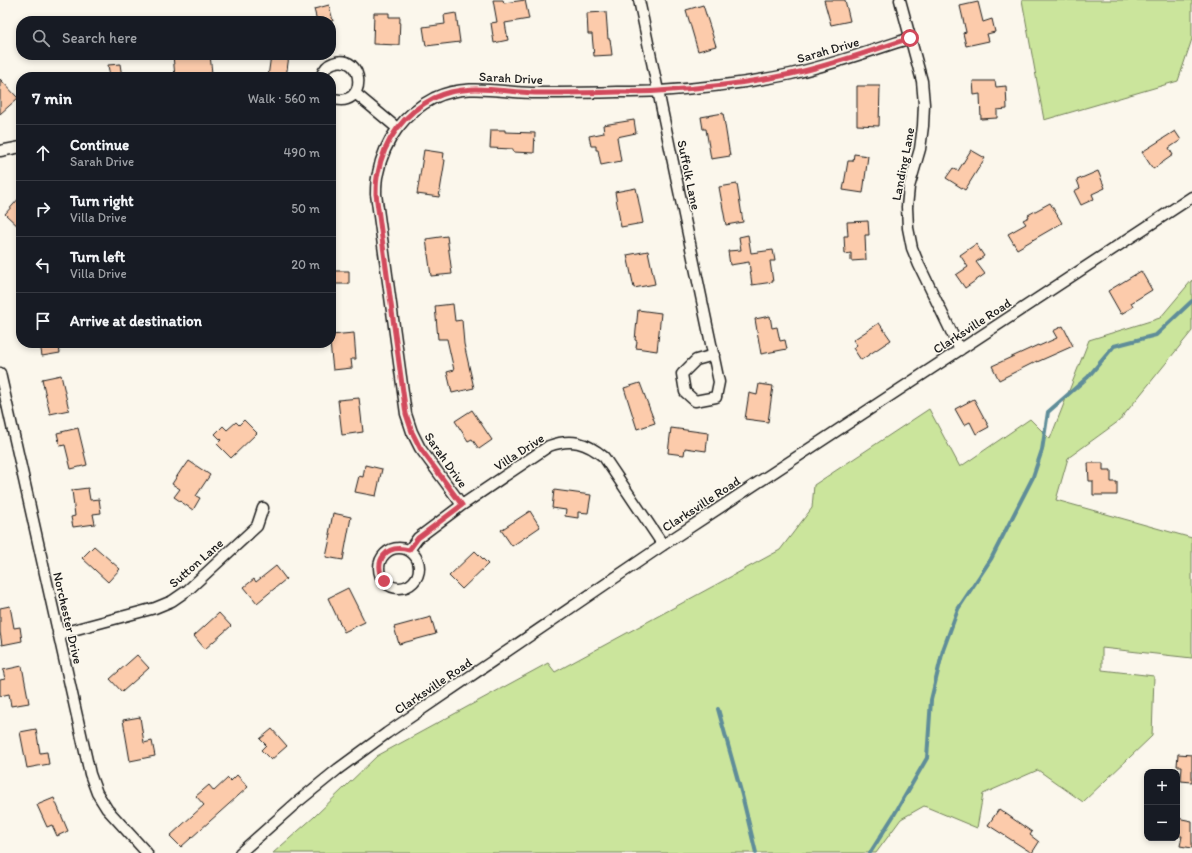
<!DOCTYPE html>
<html lang="en">
<head>
<meta charset="utf-8">
<style>
  :root { --surface:#171b24; --page:#242831; --text:#f1f3f6; --muted:#9ea1a6; --line:#363941 }
  body { margin:0; font-family:Itim,sans-serif; background:var(--page); color:var(--text) }
  .controls { position:absolute; right:12px; bottom:12px; display:grid; overflow:hidden; border-radius:8px; box-shadow:0 2px 6px #0003 }
  .controls button { width:36px; height:36px; display:grid; place-items:center; padding:0; border:0; border-bottom:1px solid var(--line); background:var(--surface); color:var(--text); font:20px sans-serif }
  .stop { position:absolute; width:12px; height:12px; margin:-9px; border:3px solid #d1495b; border-radius:50%; background:#fff }
  .stop.end { background:#d1495b; border-color:#fff; box-shadow:0 1px 4px #0008 }
  .list { margin:0; padding:0; list-style:none }
  h2 { display:flex; justify-content:space-between; align-items:center; height:52px; margin:0; padding:0 16px; font-size:17px }
  h2 small { font-size:13px; font-weight:400; color:var(--muted) }
  .list li { display:grid; grid-template-columns:26px 1fr auto; gap:12px; align-items:center; box-sizing:border-box; height:56px; padding:0 16px; border-top:1px solid var(--line) }
  .list b { display:block; font-size:15px; white-space:nowrap }
  .list p { margin:0; font-size:13px; white-space:nowrap; color:var(--muted) }
  .list em { font-size:13px; font-style:normal; color:var(--muted) }
  .icon { flex:none; width:22px; height:22px; fill:none; stroke:currentColor; stroke-width:2; stroke-linecap:round; stroke-linejoin:round }
  .map { position:relative; flex:none; width:1192px; height:853px; overflow:hidden }
  .search { position:absolute; background:var(--surface); box-shadow:0 2px 6px #0003; left:16px; top:16px; width:320px; height:44px; display:flex; align-items:center; gap:10px; box-sizing:border-box; padding:0 14px; border-radius:16px; color:var(--muted); font-size:15px }
  .panel { position:absolute; background:var(--surface); box-shadow:0 2px 6px #0003; left:16px; top:72px; width:320px; height:276px; border-radius:16px }
  .map>svg:first-child { display:block }
  .green { fill:#cbe59c; stroke:#74805c }
  .lines { fill:none; stroke-linecap:round; stroke-linejoin:round }
  .stream { stroke:#5f8d99; stroke-width:4 }
  .building { fill:#fccbab; stroke:#1c1c1c }
  .street-casing { stroke:#1c1c1c; stroke-width:13 }
  .street { stroke:#fbf7ec; stroke-width:10 }
  .route { stroke:#d1495b; stroke-width:5 }
  .labels { text-anchor:middle; dominant-baseline:central; stroke-width:3; stroke-linejoin:round; paint-order:stroke }
  .street-label { font-size:13px; fill:#1c1c1c; stroke:#fbf7ec }
</style>
</head>
<body>
<div class="map">
<svg width="1192" height="853" viewBox="0 0 1192 853">
  <rect width="100%" height="100%" fill="#fbf7ec"/>
  <filter id="ink" filterUnits="userSpaceOnUse"><feTurbulence type="fractalNoise" baseFrequency=".025" numOctaves="2"/><feDisplacementMap in="SourceGraphic" scale="8" xChannelSelector="R" yChannelSelector="G"/><feConvolveMatrix kernelMatrix="1 2 1 2 8 2 1 2 1" color-interpolation-filters="sRGB"/></filter>
  <g filter="url(#ink)">
    <path class="green" d="M1022,0H1192V39L1178,81L1044,120Z
      M1192,280V331L1119,421L1068,458L1056,500L1192,538V658L1102,648V670L1154,676L1152,736L1083,802L1038,770L983,794L977,828L924,806L901,819L876,853H273L314,817L377,756L548,663L555,672L780,550L812,508L814,485L929,409L960,467L1030,419L1050,439L1089,340L1160,318Z"/>
    <g class="lines">
      <path class="stream" d="M718,709L742,795L756,853
        M870,853L894,815L927,758L931,700L943,650L958,609L991,559L1033,477L1042,450L1048,412L1088,377L1114,346L1156,335L1192,301"/>
    </g>
    <path class="building" d="M493,0H503L504,3L525,0L529,19L505,23L508,40L494,43L491,23L497,22Z
      M824,0H845L850,21L831,25Z
      M978,2L983,22L992,19L995,32L987,34L989,41L966,46L963,33L966,32L960,6Z
      M329,5L333,21H317L314,9Z
      M703,5L716,46L698,51L686,10Z
      M606,12L608,39H610L612,55L594,56L592,34H588L587,13Z
      M374,13H389V17H400L399,45L373,44Z
      M456,13L460,42L426,46L423,27L445,24L444,15Z
      M173,55H190V56L210,55L212,73L175,77Z
      M271,55L289,56L286,77H268Z
      M120,64L122,77H110L108,65Z
      M0,79L18,98L0,114Z
      M973,81H995L996,87L1006,86L1007,109L997,110V118L981,119L980,94L974,95Z
      M857,86H880L879,126L857,125Z
      M723,113L730,156L711,159L706,129H703L701,117Z
      M634,120L636,133L617,137L621,161L601,165L598,150H596V146H591L589,136L604,133L603,125Z
      M491,130H505V132L535,133L534,153L513,152V149L490,148Z
      M1175,131L1181,140L1169,148L1173,155L1153,169L1142,152Z
      M424,150L444,153L443,160H445L439,197L417,194Z
      M971,150L985,158L965,190L946,178L953,168L958,171Z
      M854,154L868,156L863,193L843,190L848,161H853Z
      M1098,171L1105,188L1092,194L1094,199L1081,205L1074,191L1080,188L1077,180Z
      M737,184L743,222L726,225L719,187Z
      M636,188L643,223L621,227L615,192Z
      M21,196V229L5,214Z
      M1050,203L1062,223L1017,249L1008,234L1026,224L1023,220L1029,217L1028,215Z
      M868,221L869,235H865L866,260L851,261V253L845,254L844,236H848L847,222Z
      M748,235L751,253L773,250L775,261H770L773,282L752,285L749,262L730,265L728,251L741,250L739,237Z
      M447,236L452,274L431,276L426,239Z
      M976,244L984,256L976,262L985,274L965,288L956,275L968,267L960,255Z
      M648,251L655,284L634,288L627,255Z
      M331,271H349V284H331Z
      M1141,271L1152,290L1131,303L1133,307L1121,314L1108,291Z
      M453,304L455,321L462,320L464,344L474,388L452,393L447,372L454,370L447,339H438L435,306Z
      M638,310L661,313L657,351L636,348L637,341L635,340Z
      M770,316L772,328L777,327L780,341L785,340L787,349L761,354L755,319Z
      M879,323L891,340L861,360L853,348L857,345L853,340Z
      M1063,326L1073,346L1037,362V361L999,380L992,366L1038,345L1039,346L1057,338L1053,331Z
      M354,333L356,359H351L352,368L333,370L330,343H331V335Z
      M40,343H58L60,353L42,356Z
      M61,375L69,410L50,414L42,379Z
      M640,383L655,423L637,429L624,388Z
      M759,384L773,386L768,422L745,419L749,393L757,395Z
      M359,398L363,432L342,435L338,400Z
      M974,399L989,427L976,434L970,422L964,425L955,409Z
      M472,410L492,440L479,449L472,439L468,441L455,421Z
      M244,420L257,433L231,458L217,444L221,440L215,434L223,426L227,430L236,422L239,425Z
      M78,428L87,465L71,469L65,445L60,446L57,433Z
      M671,428L708,433L706,451L685,448L684,455L668,453Z
      M189,461L210,475L196,496L200,498L193,510L174,497L180,489L172,484L183,467L184,468Z
      M1088,463H1103V470H1111V482H1117V495H1093V481H1089Z
      M365,465L382,469L376,496L355,492L359,476L363,477Z
      M88,488L90,500L99,499L101,513L93,514L95,524L73,527L71,517L75,516L72,490Z
      M554,490L591,495L588,513L578,512V518L565,516L566,510L552,508Z
      M530,511L540,527L512,546L501,530Z
      M333,513L351,517L343,560L326,557L331,534H329Z
      M94,546L120,569L108,582L82,558Z
      M475,551L488,564L462,589L449,576Z
      M276,566L286,579L257,603L244,587L254,579L256,582Z
      M348,588L365,622L344,632L328,598Z
      M10,606L14,628L20,627L22,641L2,645L0,632V608Z
      M219,613L231,626L205,649L194,636Z
      M431,617L436,634L399,644L394,627Z
      M137,655L149,668L122,692L110,679Z
      M22,666L29,703L11,706L9,694L0,696V680L5,679L3,670Z
      M140,717L144,743L152,741L155,756L130,761L123,720Z
      M36,729L40,753L47,752L49,764L27,768L20,732Z
      M272,729L287,746L271,760L261,750L266,745L260,739Z
      M1178,754L1192,755V782L1181,781L1182,766H1177Z
      M237,775L248,787L181,847L170,836L204,805L196,796L209,785L214,791L228,778L231,781Z
      M54,798L68,831L57,836L52,825L47,827L37,805Z
      M999,809L1032,832L1030,835L1039,842L1032,853L988,825Z
      M1177,818L1192,821V848L1180,846L1182,836H1177Z"/>
    <g class="lines">
      <defs>
        <path id="street" d="M639,0L719,382L716,397L695,401L685,392L682,374L696,360L714,355
          M900,0L922,81L924,104L923,126L920,149L909,187L907,207L908,228L912,248L919,265L960,350
          M321,77C323,71 327,65 333,63C365,51 369,111 331,98
          M355,93L397,128
          M0,151L21,147
          M0,373L90,774L97,793L107,809L147,853
          M462,505L420,448L412,432L406,414L376,194C376,187 376,179 378,173C384,141 404,113 434,98C466,83 498,92 532,93C560,93 589,93 617,92C631,92 645,92 659,91C703,88 748,83 791,74C831,65 871,51 910,38
          M379 568a20 20 0 1 1 40 0a20 20 0 1 1-40 0Z
          M409,550L418,538L462,505L549,446C571,438 586,442 604,457L663,545
          M58,634L155,608L172,601L188,590L257,526L263,508
          M240,853L295,804L338,769L387,733L663,545L1192,197"/>
      </defs>
      <use href="#street" class="street-casing"/>
      <use href="#street" class="street"/>
    </g>
  </g>
  <g class="lines" filter="url(#ink)">
    <path class="route" d="M384,581C373,560 386,544 409,550L418,538L462,505L420,448L412,432L406,414L376,194C376,187 376,179 378,173C384,140 404,113 434,98C466,82 501,92 535,93C562,93 590,93 617,92C631,92 645,92 659,91C703,88 748,83 791,74C832,65 871,51 910,38"/>
  </g>
  <g class="labels">
    <g class="street-label">
      <text transform="translate(828 50) rotate(-16)">Sarah Drive</text>
      <text transform="translate(511 78) rotate(3)">Sarah Drive</text>
      <text transform="translate(903 164) rotate(-79)">Landing Lane</text>
      <text transform="translate(689 175) rotate(78)">Suffolk Lane</text>
      <text transform="translate(972 326) rotate(-33)">Clarksville Road</text>
      <text transform="translate(519 452) rotate(-33)">Villa Drive</text>
      <text transform="translate(446 460) rotate(55)">Sarah Drive</text>
      <text transform="translate(701 504) rotate(-33)">Clarksville Road</text>
      <text transform="translate(196 563) rotate(-41)">Sutton Lane</text>
      <text transform="translate(68 618) rotate(77)">Norchester Drive</text>
      <text transform="translate(433 686) rotate(-34)">Clarksville Road</text>
    </g>
  </g>
</svg>
<div class="controls">
<button>+</button>
<button>−</button>
</div>
<div class="stop" style="left:910px;top:38px"></div>
<div class="stop end" style="left:384px;top:581px"></div>
<div class="search"><svg class="icon" aria-label="search" viewBox="0 0 24 24"><circle cx="10" cy="10" r="6"/><path d="M15 15l6 6"/></svg>Search here</div>
<section class="panel">
<h2>7 min<small>Walk · 560 m</small></h2>
<ul class="list">
<li><svg class="icon" aria-label="ahead" viewBox="0 0 24 24"><path d="M12 20V5M6 11l6-6 6 6"/></svg><div><b>Continue</b><p>Sarah Drive</p></div><em>490 m</em></li>
<li><svg class="icon" aria-label="right" viewBox="0 0 24 24"><path d="M7 20v-9h11M14 6l5 5-5 5"/></svg><div><b>Turn right</b><p>Villa Drive</p></div><em>50 m</em></li>
<li><svg class="icon" aria-label="left" viewBox="0 0 24 24"><path d="M17 20v-9H6M10 6l-5 5 5 5"/></svg><div><b>Turn left</b><p>Villa Drive</p></div><em>20 m</em></li>
<li><svg class="icon" aria-label="arrive" viewBox="0 0 24 24"><path d="M6 21V4h12l-3 4 3 4H6"/></svg><div><b>Arrive at destination</b></div></li>
</ul>
</section>
</div>
</body>
</html>
